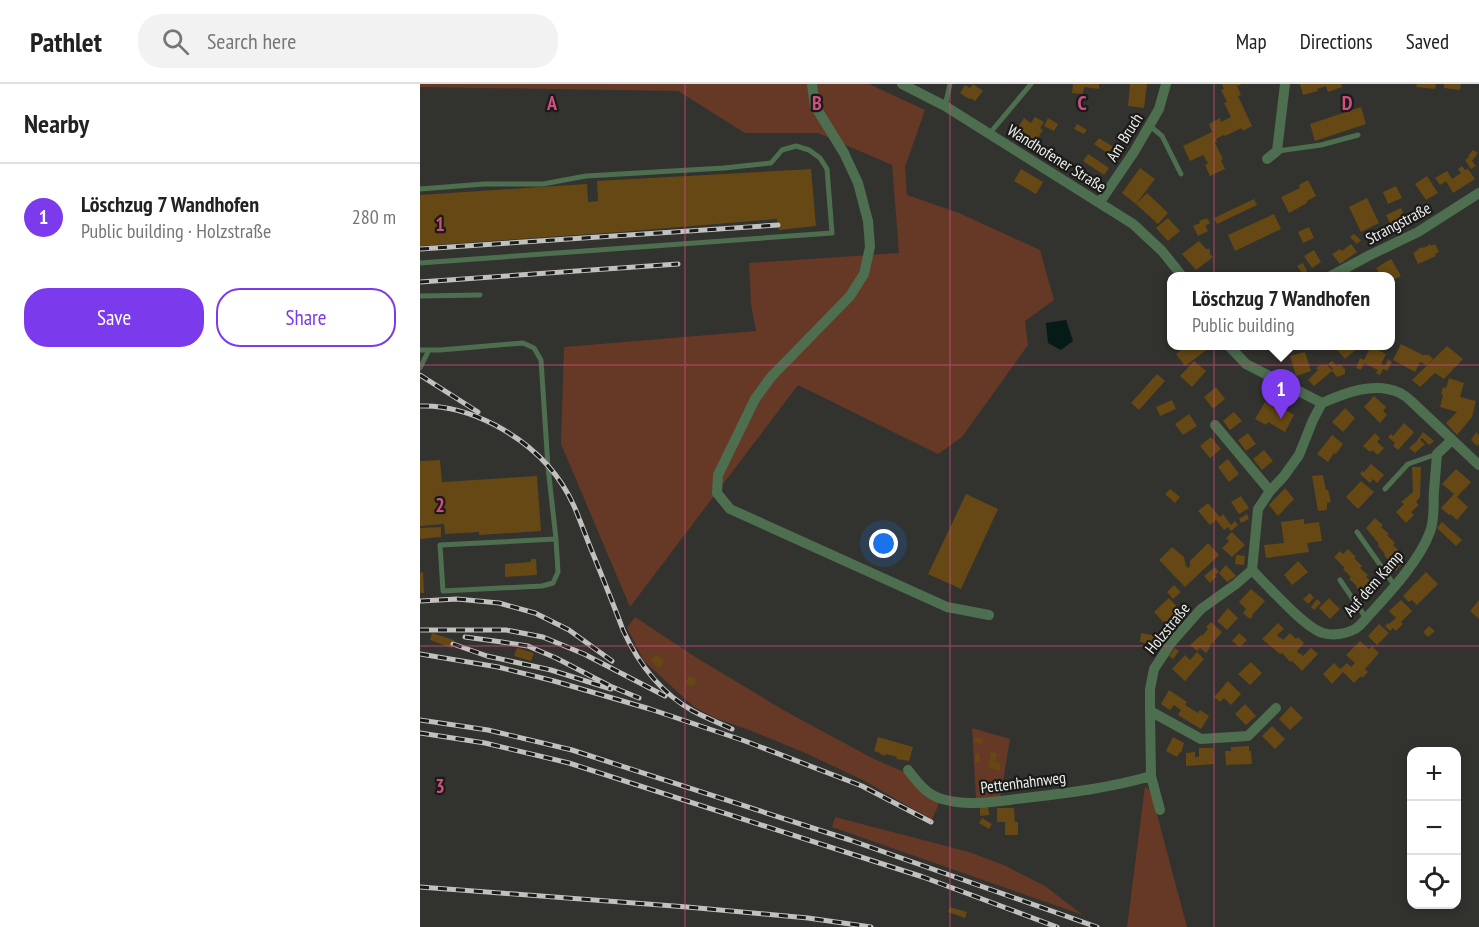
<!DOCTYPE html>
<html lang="en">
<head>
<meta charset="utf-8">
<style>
  :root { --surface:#fff; --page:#f2f2f2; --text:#222; --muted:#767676; --line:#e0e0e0; --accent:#7c3aed }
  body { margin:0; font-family:"PT Sans Narrow",sans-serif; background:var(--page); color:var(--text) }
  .controls { position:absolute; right:18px; bottom:18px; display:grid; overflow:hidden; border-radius:12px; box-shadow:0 3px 9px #0003 }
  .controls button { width:54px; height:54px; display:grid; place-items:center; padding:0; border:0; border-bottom:2px solid var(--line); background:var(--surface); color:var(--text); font:30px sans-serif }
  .you { position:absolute; left:464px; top:460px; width:21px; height:21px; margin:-15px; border:4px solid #fff; border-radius:50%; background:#1a73e8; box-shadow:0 0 0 9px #1a73e833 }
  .badge { display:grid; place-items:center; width:39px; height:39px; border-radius:50%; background:var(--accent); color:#fff; font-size:20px; font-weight:700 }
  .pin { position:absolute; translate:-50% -50px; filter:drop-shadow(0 2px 3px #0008) }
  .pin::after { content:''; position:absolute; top:32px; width:21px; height:18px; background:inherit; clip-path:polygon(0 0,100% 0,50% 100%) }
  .popup { position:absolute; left:747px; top:188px; width:228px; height:78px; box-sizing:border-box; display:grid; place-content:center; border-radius:12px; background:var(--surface); filter:drop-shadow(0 2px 4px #0005); font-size:20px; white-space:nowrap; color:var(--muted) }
  .popup b { font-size:22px; color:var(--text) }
  .popup::after { content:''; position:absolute; left:50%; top:100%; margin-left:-12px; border:12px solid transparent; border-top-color:var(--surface) }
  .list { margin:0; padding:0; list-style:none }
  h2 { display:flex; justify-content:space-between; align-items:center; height:78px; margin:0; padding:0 24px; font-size:26px }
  h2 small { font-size:20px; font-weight:400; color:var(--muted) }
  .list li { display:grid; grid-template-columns:39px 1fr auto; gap:18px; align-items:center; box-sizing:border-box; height:108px; padding:0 24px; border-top:2px solid var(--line) }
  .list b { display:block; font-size:22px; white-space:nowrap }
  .list p { margin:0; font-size:20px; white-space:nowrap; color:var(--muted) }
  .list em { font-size:20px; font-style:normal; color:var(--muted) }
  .actions { display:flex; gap:12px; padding:18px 24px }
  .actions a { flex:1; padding:14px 0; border:2px solid var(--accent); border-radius:24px; text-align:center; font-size:21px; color:var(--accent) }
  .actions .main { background:var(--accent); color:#fff }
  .icon { flex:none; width:33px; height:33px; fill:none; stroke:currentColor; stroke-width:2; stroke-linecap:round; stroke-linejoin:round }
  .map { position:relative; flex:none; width:1059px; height:843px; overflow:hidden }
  header { display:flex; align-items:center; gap:36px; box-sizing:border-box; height:84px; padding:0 30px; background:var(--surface); border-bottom:2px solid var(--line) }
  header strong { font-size:28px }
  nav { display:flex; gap:33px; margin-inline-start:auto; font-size:21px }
  .search { width:420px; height:54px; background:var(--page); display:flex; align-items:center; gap:15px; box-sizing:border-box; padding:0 21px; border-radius:24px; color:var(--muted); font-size:22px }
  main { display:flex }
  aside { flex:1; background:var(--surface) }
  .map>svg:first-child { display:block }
  .green { fill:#663826 }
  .water { fill:#041b17 }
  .building { fill:#664814 }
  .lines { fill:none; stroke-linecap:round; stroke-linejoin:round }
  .service { stroke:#4d6e4f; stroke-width:5 }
  .minor { stroke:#4d6e4f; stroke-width:10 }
  .rail-casing { stroke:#c1c1bf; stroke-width:5 }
  .rail { stroke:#1a1a19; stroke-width:3; stroke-dasharray:9; stroke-linecap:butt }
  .grid { fill:none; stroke:#cd4e7f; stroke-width:1.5; stroke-opacity:0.55 }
  .labels { text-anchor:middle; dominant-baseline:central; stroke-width:4.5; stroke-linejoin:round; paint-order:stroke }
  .street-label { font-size:16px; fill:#eeeeec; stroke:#1a1a19 }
  .grid-label { font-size:20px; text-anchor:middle; font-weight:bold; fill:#cd4e7f; stroke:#1a1a19; stroke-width:4.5; stroke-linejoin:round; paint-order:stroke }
</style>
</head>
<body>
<header>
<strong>Pathlet</strong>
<div class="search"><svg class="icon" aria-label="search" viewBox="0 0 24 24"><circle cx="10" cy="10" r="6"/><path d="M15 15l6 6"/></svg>Search here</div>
<nav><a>Map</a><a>Directions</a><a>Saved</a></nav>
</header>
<main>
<aside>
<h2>Nearby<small></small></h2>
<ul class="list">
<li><span class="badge">1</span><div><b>Löschzug 7 Wandhofen</b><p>Public building · Holzstraße</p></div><em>280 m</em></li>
</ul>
<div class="actions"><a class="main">Save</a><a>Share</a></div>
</aside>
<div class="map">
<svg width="1059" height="843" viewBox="0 0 1059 843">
  <rect width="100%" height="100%" fill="#32322f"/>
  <path class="green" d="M0,0H449L505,26L485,83L487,111L539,129L620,166L634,216L605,237L608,261L542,353L518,370L378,301L210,523L141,360L144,263L336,247L331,220L329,179L479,169L472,81L398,49H325L258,7L0,3Z
    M215,533L277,574L365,627L454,675L484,688L520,717L512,736L443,696L383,668L329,646L295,634L274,623L224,577L207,544Z
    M552,644L590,655L580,715L556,716Z
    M725,702L731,708L767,843H707Z
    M415,733L549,768L586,782L625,802L663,831L412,743Z"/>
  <path class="water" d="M646,236L653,257L641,266L628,259L626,239Z"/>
  <path class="building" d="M553,0L563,7L555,17L550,14L549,15L540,9L545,1L550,4Z
    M653,0H679V5L664,3L663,10L652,9Z
    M710,0H727L724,24L708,22Z
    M802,0H822L817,2L821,11L818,12L832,42L823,47L822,44L805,52L804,51L796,55L797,58L795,59L803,75L801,76L805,85L790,92L785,81L788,79L783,71L770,77L763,62L792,48L789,40L800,34L801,38L811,33L804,19L807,18L801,6L804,5Z
    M880,0H921L922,3L908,8L906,2L897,5L898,7L883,11Z
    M997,0H1016L1015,5L996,3Z
    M1024,0H1041L1040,6L1024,4Z
    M941,23L946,40L895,57L890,40Z
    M615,33L624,38L620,44L623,46L615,58L596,46L604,34L611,39Z
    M628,34L638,40L634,47L624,42Z
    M657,40L667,46L664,50L654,45Z
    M679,54L700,67L695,74L674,60Z
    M1053,66L1058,69L1052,77L1056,82L1051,85L1045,76L1049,73L1048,72Z
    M668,70L689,84L684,91L663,77Z
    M1042,82L1045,86L1048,85L1055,95L1033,109L1026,97L1020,101L1015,94L1027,87L1032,95L1041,89L1038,85Z
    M720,84L735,95L716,120L702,109Z
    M391,85L396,142L359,146L357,135L200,148L0,162V111L167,100L168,118L178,117L177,97Z
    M601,85L623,98L616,110L594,97Z
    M1007,92L1018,109L1006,116L995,100Z
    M888,96L896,112L887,117V119L869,129L861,113L880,104L879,101Z
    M976,102L982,114L968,120L963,108Z
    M727,109L748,129L738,140L716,120Z
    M947,114L959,139L941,148L929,123Z
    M834,115L837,121L797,140L794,134Z
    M981,124L987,137L972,143L966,131Z
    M854,130L861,145L815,167L808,151Z
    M748,134L760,147L748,157L736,144Z
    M787,134L790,139L785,142L788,147L778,152L773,142L780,139L779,137Z
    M889,143L894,154L883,159L878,148Z
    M934,150L941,156L937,160L930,153Z
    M779,157L786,165H790V170L793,173L776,186L762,170Z
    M931,160L937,168L920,180L912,170L920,165L922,167Z
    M1011,160V162L1015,160L1019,168L1015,170L1016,172L998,180L993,169L998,166V165L1002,163L1003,164Z
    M894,166L901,178L892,184L884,172Z
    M971,175L981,192L973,196L969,190L961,192L956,184Z
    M883,179L887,187L883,190L877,182Z
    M802,188L803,192H789Z
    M981,260L1003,271H1009L1013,275L1007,281L1000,278L995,288L973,276Z
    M766,262H792L765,282L756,270Z
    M860,262H875L861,266Z
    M914,262H938L939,263L925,275Z
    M951,262L966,270L961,280L965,282L968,275L972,278L967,287L963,285L960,291L956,289L958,286L944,279L941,286L936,284L940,274L944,276Z
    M1027,262L1043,275L1024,295L1015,289L1000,303L992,296Z
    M885,268L891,287L876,292L870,272Z
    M774,277L786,287L772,303L760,292Z
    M912,277L917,282L920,280L925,285V290L917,293L912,287L894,302L888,296L898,286L896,284L902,280L903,282L906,280L912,286L913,285L908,280Z
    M737,290L745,297L719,326L711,319Z
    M1029,294L1044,299L1040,313L1056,317L1052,333L1037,351L1026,339L1037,328L1020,323L1023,311L1021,310L1023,303L1026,304Z
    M796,303L805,315L793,325L784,313Z
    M954,312L966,323L963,327L967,331L960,339L944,323Z
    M752,316L756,325L740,332L736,323Z
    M845,318L856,325L858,322L874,331L865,348L848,338L846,341L835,335Z
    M925,324L935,334L923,348L912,338Z
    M814,328L822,337L810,346L803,337Z
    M769,330L777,342L763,351L755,340Z
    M984,339L994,348L978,366L973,362L975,359L968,353L971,350L973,352Z
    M1003,348L1014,357L1009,361L1002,354L1000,356L1005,360L995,369L989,364L996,358Z
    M1056,348L1059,351V360L1057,362L1051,356Z
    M828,349L836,360L826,367L818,356Z
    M955,349L960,354L957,358L964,364L958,371L952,366L950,368L943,362Z
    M912,351L923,360L916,370L914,369L908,378L897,370Z
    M791,353L801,365L790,374L780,362Z
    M844,366L853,377L842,386L833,375Z
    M808,375L819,390L809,398L798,383Z
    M20,376L22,398L117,392L121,447L59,451V448L25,450L24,440L0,442V377Z
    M951,380L964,391L957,399L953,395L950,399L940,390L942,387L944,388Z
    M992,383H1001L1000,413L996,418L999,421L991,428L994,431L986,439L976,428L984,420L981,418L993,408Z
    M1036,385L1051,398L1037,413L1048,423L1037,436L1030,430L1029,431L1021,424L1034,410L1022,400Z
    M903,391L906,406H908L911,418L907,419V426L898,427L892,392Z
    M941,397L954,408L938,425L926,413Z
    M865,404L874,415L858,432L849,421Z
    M750,405L760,413L755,419L745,410Z
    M546,410L578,425L541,505L508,490Z
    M821,412L829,424L819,430L811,418Z
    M788,419L800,433L803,430L811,441L815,437L818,441L811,447L808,443L804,446L796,436L790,441L778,427Z
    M827,430L829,435L821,439L819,435Z
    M955,434L963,441L961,443L969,450L967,451L975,459L973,461L981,469L976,473L982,479L976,487L969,480L971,479L964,471L965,470L958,462L959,460L946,444Z
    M884,435V440L899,438L902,457L887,459L889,468L846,474L844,461L864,459L861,438Z
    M1022,438L1042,456L1036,462L1017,444Z
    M21,443V453L0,455V444Z
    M812,448L825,461L812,473L802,464L809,457L806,454Z
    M788,459L799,471L765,503L739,476L752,463L764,473L766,482L768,484L770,482V477Z
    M928,465L936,473L934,474L942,482L940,484L948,491L946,493L954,501L949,505L952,508L946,515L936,503L937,502L929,495L931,493L923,485L925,484L914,473L920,467L923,470Z
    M816,471L825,472L824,481L815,480Z
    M111,475H116L117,491L85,493V480L111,478Z
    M878,477L888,488L872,501L864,491Z
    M806,481L816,492L807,498L799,489Z
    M795,483L799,488L795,491L797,492L790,499L784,492Z
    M3,488L4,509H0V489Z
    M1006,488L1018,500L997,521L992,516L989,518L983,512Z
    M754,501L761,508L753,515L747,508Z
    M831,505L845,517L832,531L833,532L830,535L823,529L826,525L819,518Z
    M890,509L894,514L888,520L883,515Z
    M749,514L760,526L745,540L734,528Z
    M909,514L920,525L910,535L899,524Z
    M897,515L901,519L894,526L891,523Z
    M981,516L992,527L981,538L983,540L976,547L973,544L970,547L965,542L968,539L969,540L976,534L969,527Z
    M1059,516V535L1050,527Z
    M808,524L818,534L807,546L797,537Z
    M791,538L802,548L789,563L790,564L786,569L780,564L777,567L770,561L781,551L782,552L788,545L786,543Z
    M858,539L864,545L857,551L860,554H861L863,556L870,549L876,555L878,553L884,559L877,567L879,570L880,569L883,572L891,564L898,570L882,587L872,577L870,578L862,569L860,570L842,555Z
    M959,540L969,549L957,561L948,552Z
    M1009,542L1015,547L1008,553L1003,548Z
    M12,549L34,556L32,564L10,556Z
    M721,549L738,552L737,561L720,558Z
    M819,549L827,556L820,563L812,557Z
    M940,557L949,565L952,562L959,569L945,585L948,588L942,594L941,592L934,599L923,588L912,600L903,590L914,579L920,585L927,579L931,583L935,579L926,571Z
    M97,564L114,569L111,577L94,572Z
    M755,564L759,567L753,575L749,572Z
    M777,568L784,575L765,597L752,585L765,571L770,576Z
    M236,570L244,577L239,584L231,576Z
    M831,578L842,589L830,601L818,590Z
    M269,592L277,596L273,603L265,599Z
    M808,597L821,610L811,621L804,614L800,618L794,613Z
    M749,606L767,618L765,621L778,629L780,626L789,632L781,645L758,631L761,626L754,621L750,626L741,620Z
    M825,620L836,632L826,641L815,630Z
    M871,622L883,634L870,646L859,635Z
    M852,642L865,655L855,665L842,652Z
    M458,653L493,663L489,677L476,675L477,673L466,670V672L460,670V669L454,667Z
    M555,653L563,655L562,660L554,658Z
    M753,653L764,659L761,669L760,668L757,673L746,667Z
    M829,662V667H831L832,680L806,681L805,667H811V663Z
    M779,664H793L794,680L766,682V669L775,668V673H779Z
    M571,668L577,669L575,678L581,680L580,687L568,684Z
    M559,669L560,678H555V670Z
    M568,722L569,731L560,732V723Z
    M577,724H594L595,738H598V751H585V738H577Z
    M562,734L572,740L569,745L559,739Z
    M530,823L547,828L545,834L528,828Z"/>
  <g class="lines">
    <path class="service" d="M525,22L530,0
      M730,42L742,52L761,90
      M570,49L611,0
      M858,67L901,61L938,51
      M0,105L64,100H123L166,92L304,84L351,79L362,66L376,62L389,66L400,74L407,85L412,149L0,179
      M0,212L60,211
      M0,266H20L103,259L114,264L121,276L128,383L136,455L138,488L133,499L122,502L23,507L20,461L136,455
      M0,284L9,266
      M965,405L988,380L1017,370
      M937,448L975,502
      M920,496L946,534"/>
    <path class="minor" d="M392,0L395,22L424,69L438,99L448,137L450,163L444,190L430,212L351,293L335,315L298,391L297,409L310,425L527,523L569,531
      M482,0L525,22L713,140L742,167L762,192
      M847,75L857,67L865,0
      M680,118L714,68L739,25L746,0
      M911,192L948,172L998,148L1059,109
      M809,262L826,280L902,319C925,309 954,297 980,309C984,311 988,314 991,317L1059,381
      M795,341L850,407
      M832,486C847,501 885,544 903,549C913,552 926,550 935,545C941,542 946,534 951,529C971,507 999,477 1010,448C1015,435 1013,420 1014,407C1015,395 1016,383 1017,370L1032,356
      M730,627L781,655L828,652L856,624
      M488,686C498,699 507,711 522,715C549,723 578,717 605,714C647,709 690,704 731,692
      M740,726L731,692L730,627V605L734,585L751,559L781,525L816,500L832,486L838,425L850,407L864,392L879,371L893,336L902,319"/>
    <defs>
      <path id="rail" d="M0,165L358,141
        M0,198L258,180
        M0,291L58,328
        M0,322C26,321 52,329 75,341C109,359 138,386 154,422C160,436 165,450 171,465C182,492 193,519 203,546C218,579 241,609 273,627C286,634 299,639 312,645
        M1,517L37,515L79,519L115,529L149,546L192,577
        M0,546H86L123,553L164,570L245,612
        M45,553L82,558L108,562L136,574L190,602L219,614
        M33,560L67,572L131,586L191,605
        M0,570L78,583L134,597L230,625L325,657L442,702L511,738
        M0,636L68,646L152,666L430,756L677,843
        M0,649L65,659L149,679L503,793L637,843
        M0,803L267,823L388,834L451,843"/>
    </defs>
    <use href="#rail" class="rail-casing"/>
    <use href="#rail" class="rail"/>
  </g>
  <path class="grid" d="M265,0V843M530,0V843M794,0V843M0,281H1059M0,562H1059"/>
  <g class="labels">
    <g class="street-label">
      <text transform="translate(704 53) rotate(-58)">Am Bruch</text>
      <text transform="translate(637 74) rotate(32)">Wandhofener Straße</text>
      <text transform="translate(978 139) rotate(-28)">Strangstraße</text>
      <text transform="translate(953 499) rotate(-49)">Auf dem Kamp</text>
      <text transform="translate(747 544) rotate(-51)">Holzstraße</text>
      <text transform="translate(603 698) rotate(-7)">Pettenhahnweg</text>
    </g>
  </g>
  <g class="grid-label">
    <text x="132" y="26">A</text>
    <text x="397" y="26">B</text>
    <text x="662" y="26">C</text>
    <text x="927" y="26">D</text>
    <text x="20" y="147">1</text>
    <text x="20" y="428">2</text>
    <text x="20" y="709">3</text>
  </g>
</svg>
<div class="controls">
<button>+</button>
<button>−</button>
<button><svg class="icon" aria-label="locate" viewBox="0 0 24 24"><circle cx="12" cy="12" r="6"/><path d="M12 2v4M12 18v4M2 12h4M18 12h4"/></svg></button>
</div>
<div class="you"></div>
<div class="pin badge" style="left:861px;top:335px">1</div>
<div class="popup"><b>Löschzug 7 Wandhofen</b>Public building</div>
</div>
</main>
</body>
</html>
